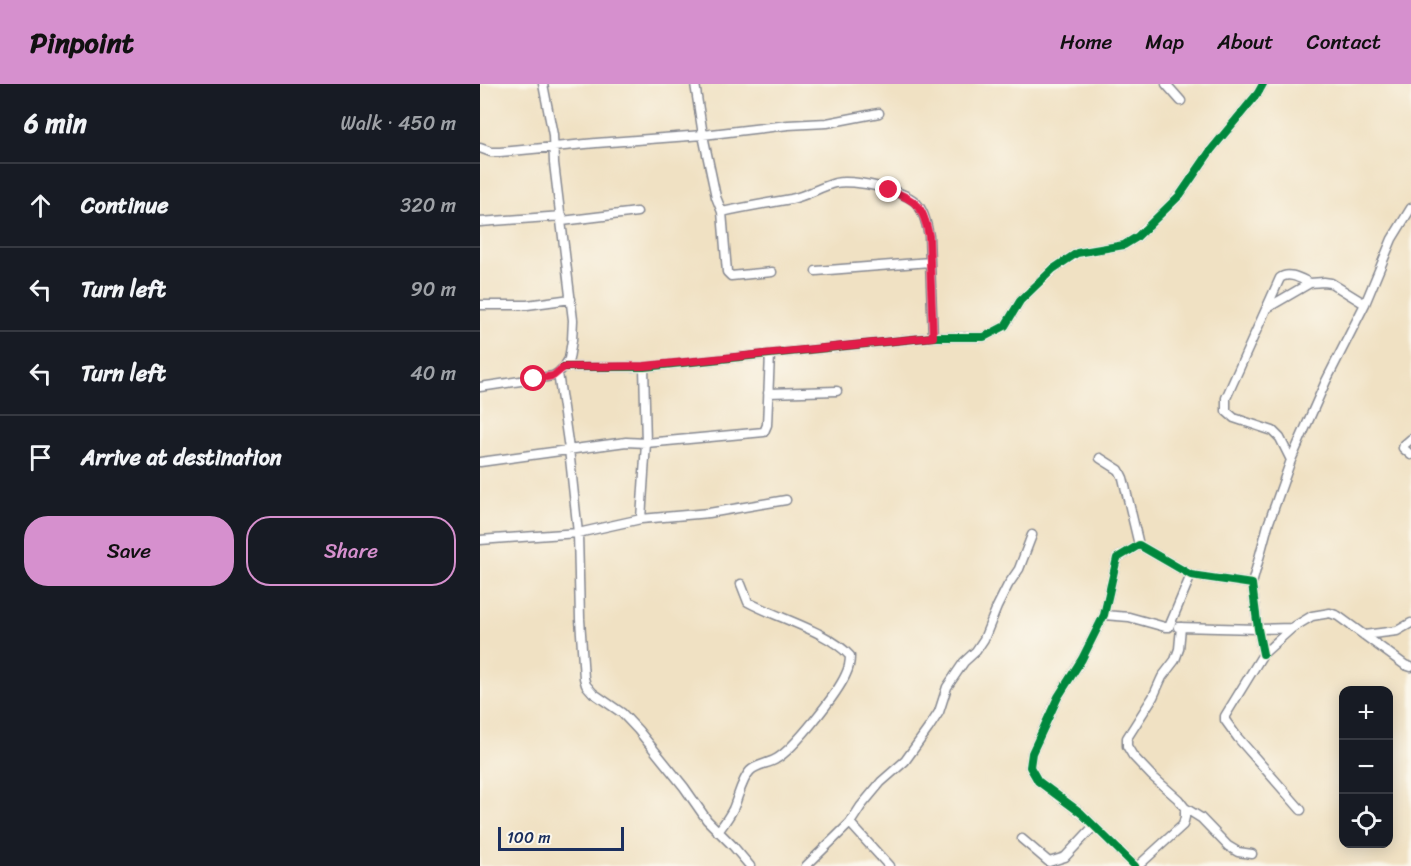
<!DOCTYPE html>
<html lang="en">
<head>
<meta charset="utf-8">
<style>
  :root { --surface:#171b24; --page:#242831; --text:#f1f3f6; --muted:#9ea1a6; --line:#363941; --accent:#d690ce }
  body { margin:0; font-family:Sriracha,sans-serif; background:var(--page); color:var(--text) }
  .controls { position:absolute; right:18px; bottom:18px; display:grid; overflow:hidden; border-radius:12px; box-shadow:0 3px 15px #0003 }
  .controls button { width:54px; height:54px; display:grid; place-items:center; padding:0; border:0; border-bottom:2px solid var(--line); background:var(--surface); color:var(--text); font:30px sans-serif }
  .scale { position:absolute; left:18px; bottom:15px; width:126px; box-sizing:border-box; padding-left:6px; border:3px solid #1b2f5e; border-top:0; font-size:16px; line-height:21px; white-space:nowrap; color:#1b2f5e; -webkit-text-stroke:4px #fbf7ec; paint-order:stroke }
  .stop { position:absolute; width:18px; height:18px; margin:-14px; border:4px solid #e11d48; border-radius:50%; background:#fff }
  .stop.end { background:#e11d48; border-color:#fff; box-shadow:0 2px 6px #0008 }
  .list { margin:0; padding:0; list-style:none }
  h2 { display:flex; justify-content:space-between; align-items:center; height:78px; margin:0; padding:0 24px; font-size:26px }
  h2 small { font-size:20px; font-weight:400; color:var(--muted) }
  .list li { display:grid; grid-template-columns:39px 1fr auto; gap:18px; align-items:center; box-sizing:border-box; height:84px; padding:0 24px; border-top:2px solid var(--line) }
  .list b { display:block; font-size:22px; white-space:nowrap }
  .list em { font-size:20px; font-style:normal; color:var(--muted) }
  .actions { display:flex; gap:12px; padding:18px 24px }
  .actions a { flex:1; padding:14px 0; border:2px solid var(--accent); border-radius:24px; text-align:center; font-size:21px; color:var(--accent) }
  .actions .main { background:var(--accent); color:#111 }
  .icon { flex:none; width:33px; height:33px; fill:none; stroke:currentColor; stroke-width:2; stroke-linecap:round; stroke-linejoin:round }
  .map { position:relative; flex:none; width:931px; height:782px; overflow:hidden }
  header { display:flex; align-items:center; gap:36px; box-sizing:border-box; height:84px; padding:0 30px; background:var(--accent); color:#111 }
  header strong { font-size:28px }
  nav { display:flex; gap:33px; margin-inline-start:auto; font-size:21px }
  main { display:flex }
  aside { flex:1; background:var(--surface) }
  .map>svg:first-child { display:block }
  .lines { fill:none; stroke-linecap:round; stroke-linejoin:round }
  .minor-casing { stroke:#868890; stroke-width:11 }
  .minor { stroke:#fff; stroke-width:8 }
  .cycleway-casing { stroke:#fbf7ec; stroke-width:11 }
  .cycleway { stroke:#00873e; stroke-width:8 }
  .route { stroke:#e11d48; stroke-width:8 }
</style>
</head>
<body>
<header>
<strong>Pinpoint</strong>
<nav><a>Home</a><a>Map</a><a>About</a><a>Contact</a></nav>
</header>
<main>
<aside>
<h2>6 min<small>Walk · 450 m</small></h2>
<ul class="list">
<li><svg class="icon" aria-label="ahead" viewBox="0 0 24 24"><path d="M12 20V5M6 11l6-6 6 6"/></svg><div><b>Continue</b></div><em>320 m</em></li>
<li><svg class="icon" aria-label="left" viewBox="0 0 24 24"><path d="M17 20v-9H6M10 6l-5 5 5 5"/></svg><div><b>Turn left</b></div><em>90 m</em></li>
<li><svg class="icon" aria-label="left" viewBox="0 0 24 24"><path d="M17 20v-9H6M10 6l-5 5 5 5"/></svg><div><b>Turn left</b></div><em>40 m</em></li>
<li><svg class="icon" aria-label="arrive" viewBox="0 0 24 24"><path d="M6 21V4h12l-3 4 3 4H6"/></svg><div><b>Arrive at destination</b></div></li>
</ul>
<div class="actions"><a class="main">Save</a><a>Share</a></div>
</aside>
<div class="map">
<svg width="931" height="782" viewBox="0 0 931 782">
  <rect width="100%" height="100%" fill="#fbf7ec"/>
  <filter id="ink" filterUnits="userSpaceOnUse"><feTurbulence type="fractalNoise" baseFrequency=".0167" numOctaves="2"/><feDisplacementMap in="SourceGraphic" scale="12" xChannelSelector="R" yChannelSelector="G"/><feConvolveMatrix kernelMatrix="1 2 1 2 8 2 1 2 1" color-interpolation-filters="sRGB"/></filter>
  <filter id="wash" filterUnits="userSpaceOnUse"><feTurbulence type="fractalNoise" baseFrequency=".008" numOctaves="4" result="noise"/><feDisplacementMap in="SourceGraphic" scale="24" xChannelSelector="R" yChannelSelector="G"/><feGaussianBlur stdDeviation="1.35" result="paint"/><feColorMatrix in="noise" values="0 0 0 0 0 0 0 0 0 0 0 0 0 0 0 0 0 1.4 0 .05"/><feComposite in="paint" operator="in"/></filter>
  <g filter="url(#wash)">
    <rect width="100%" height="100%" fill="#f0e1c3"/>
  </g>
  <g filter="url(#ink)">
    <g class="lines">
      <defs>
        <path id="minor" d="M215,0L223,51L236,113L242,128L247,188L251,192L292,188
          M686,0L701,17
          M0,64L11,68H20L116,59L223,51L308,41L347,39L399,29
          M242,128C265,123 288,119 311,115C326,112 340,103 355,99C372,95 428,106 438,121C445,130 447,142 449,152L453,253
          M82,137L157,128
          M0,138L82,132
          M336,187L450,178
          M0,221H47L91,215
          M787,224L830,199L844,198L851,199L885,220
          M84,283H164L453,253H504L525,242L540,217L573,185L597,169L644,161L657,153L700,111L731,66L778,9L783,0
          M164,283L166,359L161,435L229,429L306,416
          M78,289L89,365L98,449L100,535L104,594L106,601L113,609L142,629L158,646L204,703L227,736L253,762L270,782
          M0,303L54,295L73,292L78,289L84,283L89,275L92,256L93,236L74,79L73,51L63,0
          M288,309L357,307
          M931,355L924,361L923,364L931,371
          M620,374L639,386L643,394L659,461
          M811,376L800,354L793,347L754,334L746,327V314L800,194C809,187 821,195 830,199
          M0,378L146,358L166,359L284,348L287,341L290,270
          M0,456L98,449L161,435
          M772,500L788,441L811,376L846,297L885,220L912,155L931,124
          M624,531L649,533L685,543H689L711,491
          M698,543L778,545L812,544
          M884,551L917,547L931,539
          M705,724L721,734L748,762L758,768L772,770
          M821,726L758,654L745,636V632L783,570L812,544L832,532L850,529L858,532L925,581L931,583
          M370,739L409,782
          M238,748C243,741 249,733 253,725C258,714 262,695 270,687C277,680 288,680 296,675C313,666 358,609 366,590C369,584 370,578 370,572C348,547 297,534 268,518L261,500
          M542,755L569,778L585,773L614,742
          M326,782L370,739L381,722L401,698L425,677L448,645L459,628L467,603L484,578L496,567L504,555L517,523L528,501L539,485L552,451
          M655,782L601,729L558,697L550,683L552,669L578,613L602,575L624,531L637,474L659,461L711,491L772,500L778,545L783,570
          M658,782L703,741L705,733V724L698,715L672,692L653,672L647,662V654L673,613L682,593L695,576L699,565L701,543"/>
      </defs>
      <use href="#minor" class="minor-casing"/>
      <use href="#minor" class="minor"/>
      <defs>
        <path id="cycleway" d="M84,283H164L453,253H504L525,242L540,217L573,185L597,169L644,161L657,153L700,111L731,66L778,9L783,0
          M655,782L601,729L558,697L550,683L552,669L578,613L602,575L624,531L637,474L659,461L711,491L772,500L778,545L783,570"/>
      </defs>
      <use href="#cycleway" class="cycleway-casing"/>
      <use href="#cycleway" class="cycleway"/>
    </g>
  </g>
  <g class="lines" filter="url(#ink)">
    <path class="route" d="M54,295L73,292L84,283L164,282L453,253L449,152C443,122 437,116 409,106"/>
  </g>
</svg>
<div class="controls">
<button>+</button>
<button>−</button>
<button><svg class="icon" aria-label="locate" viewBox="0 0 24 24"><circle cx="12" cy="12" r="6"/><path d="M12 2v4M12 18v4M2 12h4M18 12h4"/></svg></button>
</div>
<div class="scale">100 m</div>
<div class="stop" style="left:54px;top:295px"></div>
<div class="stop end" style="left:409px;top:106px"></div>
</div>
</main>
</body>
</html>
